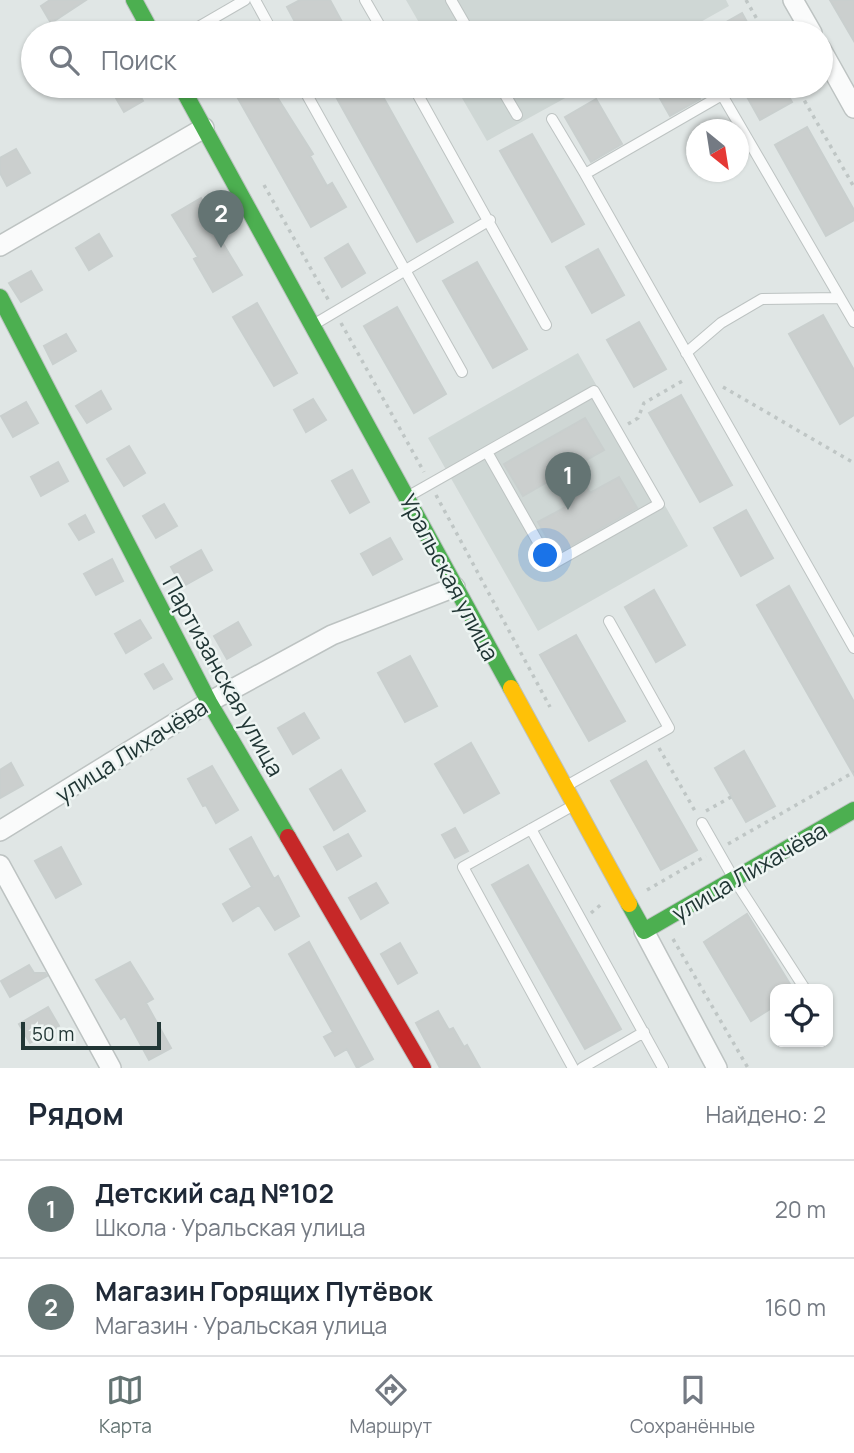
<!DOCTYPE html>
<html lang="ru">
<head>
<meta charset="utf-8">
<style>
  :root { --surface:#fff; --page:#f6f6f7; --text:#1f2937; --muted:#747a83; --line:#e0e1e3; --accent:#647473 }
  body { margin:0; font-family:Manrope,sans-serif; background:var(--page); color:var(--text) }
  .controls { position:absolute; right:21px; bottom:21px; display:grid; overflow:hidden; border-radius:14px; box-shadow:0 2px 5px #0004 }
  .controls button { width:63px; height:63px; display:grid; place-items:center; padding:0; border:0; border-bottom:2px solid var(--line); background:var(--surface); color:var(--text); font:35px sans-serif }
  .compass { position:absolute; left:686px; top:119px; width:63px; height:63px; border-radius:50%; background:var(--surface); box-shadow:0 2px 5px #0004; rotate:150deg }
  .scale { position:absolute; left:21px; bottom:18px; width:140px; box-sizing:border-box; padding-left:7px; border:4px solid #213635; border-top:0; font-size:19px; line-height:24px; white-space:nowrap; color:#213635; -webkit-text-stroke:5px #eef5f3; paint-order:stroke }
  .you { position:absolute; left:546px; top:556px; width:24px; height:24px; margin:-18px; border:5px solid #fff; border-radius:50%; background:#1a73e8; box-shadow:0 0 0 10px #1a73e833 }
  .badge { display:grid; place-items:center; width:46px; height:46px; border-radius:50%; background:var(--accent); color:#fff; font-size:23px; font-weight:700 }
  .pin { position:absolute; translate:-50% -58px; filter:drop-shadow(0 2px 4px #0008) }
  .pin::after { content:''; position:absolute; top:37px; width:24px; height:21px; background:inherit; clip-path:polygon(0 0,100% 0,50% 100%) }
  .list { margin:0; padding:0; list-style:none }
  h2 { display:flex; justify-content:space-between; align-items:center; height:91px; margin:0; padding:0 28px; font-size:30px }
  h2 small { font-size:23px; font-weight:400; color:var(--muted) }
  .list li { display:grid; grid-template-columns:46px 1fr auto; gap:21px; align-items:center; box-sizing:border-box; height:98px; padding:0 28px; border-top:2px solid var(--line) }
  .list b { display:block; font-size:26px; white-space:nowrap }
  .list p { margin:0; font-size:23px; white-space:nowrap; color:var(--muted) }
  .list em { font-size:23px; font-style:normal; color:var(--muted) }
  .icon { flex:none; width:38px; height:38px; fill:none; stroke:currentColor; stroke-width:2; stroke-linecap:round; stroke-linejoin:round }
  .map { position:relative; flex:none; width:854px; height:1068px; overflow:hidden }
  .search { position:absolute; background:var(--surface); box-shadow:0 2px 5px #0004; left:21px; right:21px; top:21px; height:77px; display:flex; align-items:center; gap:18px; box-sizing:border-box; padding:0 24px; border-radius:38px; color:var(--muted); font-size:26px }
  .sheet { height:287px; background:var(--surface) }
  nav { display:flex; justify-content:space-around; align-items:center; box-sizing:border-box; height:98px; border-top:2px solid var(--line); background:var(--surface); font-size:19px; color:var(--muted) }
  nav a { display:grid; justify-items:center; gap:4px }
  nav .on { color:var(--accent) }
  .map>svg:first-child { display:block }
  .built { fill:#cfd7d5 }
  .building { fill:#cbcfce; stroke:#c9cfce; stroke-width:2 }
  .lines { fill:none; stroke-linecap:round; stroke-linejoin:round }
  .lane-casing { stroke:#bdc3c2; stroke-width:12 }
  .street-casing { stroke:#bdc3c2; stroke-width:22 }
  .fast-casing { stroke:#bdc3c2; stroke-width:18 }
  .slow-casing { stroke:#bdc3c2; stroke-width:18 }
  .jam-casing { stroke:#bdc3c2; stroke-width:18 }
  .path { stroke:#bfc6c5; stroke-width:3.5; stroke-dasharray:3.5 5; stroke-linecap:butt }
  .lane { stroke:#fafbfb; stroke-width:10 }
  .street { stroke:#fafbfb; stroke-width:19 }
  .fast { stroke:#4caf50; stroke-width:16 }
  .slow { stroke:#ffc107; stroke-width:16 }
  .jam { stroke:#c62828; stroke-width:16 }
  .labels { text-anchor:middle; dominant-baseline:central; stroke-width:5; stroke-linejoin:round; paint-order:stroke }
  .street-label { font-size:23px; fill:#213635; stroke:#eef5f3 }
</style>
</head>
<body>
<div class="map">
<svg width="854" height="1068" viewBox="0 0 854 1068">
  <rect width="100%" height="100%" fill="#e0e6e5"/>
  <path class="built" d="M406,0H726L729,6L681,33H425Z
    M455,86H587L487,141Z
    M578,353L688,546L538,631L428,438Z"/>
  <path class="building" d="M50,0H86L51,23L41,6Z
    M300,0H330L348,33H301L287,7Z
    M830,0H854V41Z
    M742,13L753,33H707Z
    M109,86H134L143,101L124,112Z
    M231,86H270L313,154L310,156L327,186L332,183L346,207L311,227Z
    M330,86H377L453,222L417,242Z
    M653,86H693L700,99L670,116Z
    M741,86H783L792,102L760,120Z
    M596,99L622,144L591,162L565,117Z
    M807,127L854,210V220L826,236L775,145Z
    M532,134L584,224L552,242L500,151Z
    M16,149L30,173L7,186L0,173V158Z
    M201,198L214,220L210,222L242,275L213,292L194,259L198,257L172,215Z
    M99,234L112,256L89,270L76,248Z
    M348,244L365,273L342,287L325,258Z
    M598,249L624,295L592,313L566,267Z
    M477,262L527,349L493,368L443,281Z
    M31,271L42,290L21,302L9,283Z
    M257,303L297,373L274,386L233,317Z
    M397,307L446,394L414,413L364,326Z
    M823,315L854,370V415L840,424L789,334Z
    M639,322L666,369L634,387L607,340Z
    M66,334L76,351L53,364L44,346Z
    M101,391L111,409L87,423L76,406Z
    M681,395L732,485L700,502L649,413Z
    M313,399L326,420L306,432L294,410Z
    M26,402L38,423L13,437L1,416Z
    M585,418L604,450L575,466L590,493L619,477L637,508L556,554L538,522L566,507L551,480L523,496L504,464Z
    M129,446L145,473L124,486L107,459Z
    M58,462L68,481L41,496L31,477Z
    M352,470L369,502L350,513L332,481Z
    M164,504L177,526L156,538L143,516Z
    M746,510L773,558L741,576L714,528Z
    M85,515L94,532L79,540L69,524Z
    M390,538L402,559L373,575L361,554Z
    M201,550L212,570L182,587L171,567Z
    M112,559L123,581L96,595L84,574Z
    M789,586L854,702V775L757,605Z
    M654,590L685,645L656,662L625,607Z
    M140,620L151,638L126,653L115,634Z
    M238,622L251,645L227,659L214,636Z
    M576,635L625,721L589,741L540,655Z
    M410,656L437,706L405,722L378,673Z
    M163,664L172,679L154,689L145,674Z
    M304,713L319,738L293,754L278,728Z
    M471,743L499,793L464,813L435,764Z
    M744,751L775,806L746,822L715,768Z
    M646,761L697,850L661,870L611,781Z
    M11,763L23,785L0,798V770Z
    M212,766L238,810L216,823L206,805L203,806L188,779Z
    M341,770L365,811L334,830L310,789Z
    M455,828L468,851L455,858L442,835Z
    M348,834L361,856L337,870L324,847Z
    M251,837L274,879L278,876L299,916L275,930L259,905L233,921L223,904L252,887L230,849Z
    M61,847L81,884L56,898L35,861Z
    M528,865L621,1029L585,1049L492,885Z
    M376,883L388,903L361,919L349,898Z
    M747,914L793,989H775V1006L751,1021L704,942Z
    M309,942L373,1059L357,1068L347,1049L335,1056L324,1037L333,1032L289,954Z
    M400,943L417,973L398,984L381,954Z
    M130,962L153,999L146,1003L171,1048L149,1060L125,1016L121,1019L96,980Z
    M29,965L34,973H45L47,976L10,997L1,981Z
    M48,1007L59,1026L30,1043L19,1024Z
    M438,1011L449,1030L453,1028L464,1047L467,1045L480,1068H440L416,1023Z"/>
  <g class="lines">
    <defs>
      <path id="lane" d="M255,0L273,33
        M365,0L384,33
        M451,0L470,33
        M188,33L245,0
        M302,86L462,372
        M413,86L546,325
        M500,86L517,115
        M552,119L585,174
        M854,322L722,95L585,174L854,648
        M313,325L490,220
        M686,353L721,323L762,299L840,298
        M407,497L594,391L659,504L551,565L487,452
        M568,785L669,728L609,621
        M702,823L734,879L805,989
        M531,829L663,1068
        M573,1068L463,867L574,805
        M582,1068L644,1032"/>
      <path id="street" d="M793,0L812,33
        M821,49L854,108
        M0,246L204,128
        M0,831L209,702L332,635L455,587
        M0,865L111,1068
        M644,931L717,1068"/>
      <path id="fast" d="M134,0L152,33
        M181,86L511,688
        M0,297L209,702L288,837
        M629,904L644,931L854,810"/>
      <path id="slow" d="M511,688L629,904"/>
      <path id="jam" d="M288,837L423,1068"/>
    </defs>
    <use href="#lane" class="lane-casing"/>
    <use href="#street" class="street-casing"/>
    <use href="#fast" class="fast-casing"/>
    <use href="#slow" class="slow-casing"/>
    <use href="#jam" class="jam-casing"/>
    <path class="path" d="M746,0L765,33
      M796,86L854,187
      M264,185L329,301
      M341,323L424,472
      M723,387L854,463
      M628,424L638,418L644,403L686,379
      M436,495L550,707
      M659,748L695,811
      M706,811L731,797
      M728,844L854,772
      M647,890L706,856
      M591,913L604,902
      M673,939L748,1068"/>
    <use href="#lane" class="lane"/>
    <use href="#street" class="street"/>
    <use href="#fast" class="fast"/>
    <use href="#slow" class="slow"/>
    <use href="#jam" class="jam"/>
  </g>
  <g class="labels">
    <g class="street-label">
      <text transform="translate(450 577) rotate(62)">Уральская улица</text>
      <text transform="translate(224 676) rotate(61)">Партизанская улица</text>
      <text transform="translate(131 750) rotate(-32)">улица Лихачёва</text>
      <text transform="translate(749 871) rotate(-30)">улица Лихачёва</text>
    </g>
  </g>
</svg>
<div class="controls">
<button><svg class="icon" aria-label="locate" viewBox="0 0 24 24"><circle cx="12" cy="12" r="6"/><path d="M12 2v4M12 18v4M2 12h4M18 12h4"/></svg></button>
</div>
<svg class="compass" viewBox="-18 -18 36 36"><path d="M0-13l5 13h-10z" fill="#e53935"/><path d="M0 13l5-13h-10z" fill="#747a83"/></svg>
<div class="scale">50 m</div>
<div class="you"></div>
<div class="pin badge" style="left:568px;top:510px">1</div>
<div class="pin badge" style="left:221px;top:248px">2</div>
<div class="search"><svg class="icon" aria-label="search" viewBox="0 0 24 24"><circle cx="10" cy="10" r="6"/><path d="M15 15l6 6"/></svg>Поиск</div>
</div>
<section class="sheet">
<h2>Рядом<small>Найдено: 2</small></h2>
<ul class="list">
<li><span class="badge">1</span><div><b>Детский сад №102</b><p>Школа · Уральская улица</p></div><em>20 m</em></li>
<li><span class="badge">2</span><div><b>Магазин Горящих Путёвок</b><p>Магазин · Уральская улица</p></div><em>160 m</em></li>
</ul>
</section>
<nav>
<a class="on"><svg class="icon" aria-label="map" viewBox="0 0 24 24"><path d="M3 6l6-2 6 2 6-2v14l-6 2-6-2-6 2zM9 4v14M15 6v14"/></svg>Карта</a>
<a><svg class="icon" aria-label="directions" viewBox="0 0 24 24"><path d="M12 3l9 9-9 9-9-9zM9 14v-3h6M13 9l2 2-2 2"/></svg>Маршрут</a>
<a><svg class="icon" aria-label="saved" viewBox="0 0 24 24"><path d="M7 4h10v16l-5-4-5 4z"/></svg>Сохранённые</a>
</nav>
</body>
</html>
